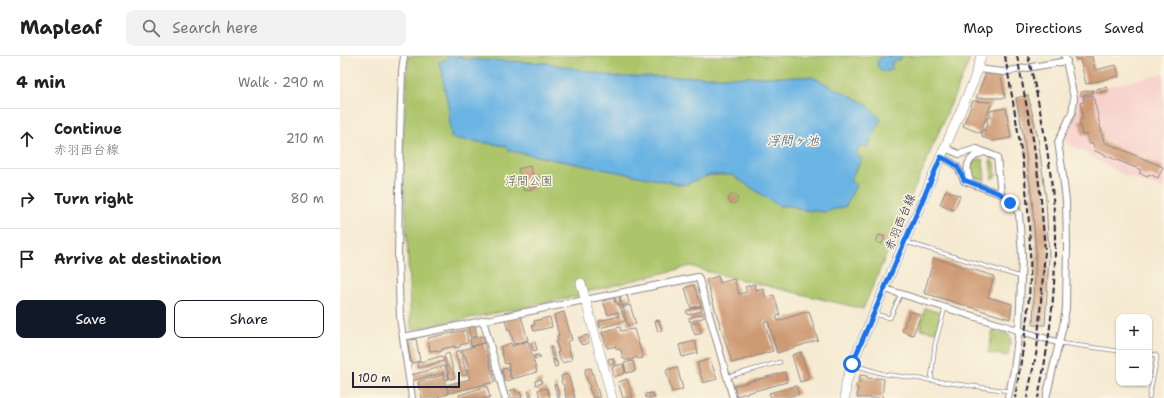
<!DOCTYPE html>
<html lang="en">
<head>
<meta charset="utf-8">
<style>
  :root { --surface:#fff; --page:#f2f2f2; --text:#202124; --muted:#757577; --line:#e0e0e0; --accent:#111827 }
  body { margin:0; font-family:"Shantell Sans","Klee One",sans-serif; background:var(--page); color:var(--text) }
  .controls { position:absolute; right:12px; bottom:12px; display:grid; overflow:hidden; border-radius:8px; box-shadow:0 1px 3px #0004 }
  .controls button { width:36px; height:36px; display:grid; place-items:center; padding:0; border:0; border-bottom:1px solid var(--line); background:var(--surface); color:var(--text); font:20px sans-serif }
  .scale { position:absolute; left:12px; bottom:10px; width:108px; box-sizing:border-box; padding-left:4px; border:2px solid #22223b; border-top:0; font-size:11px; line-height:14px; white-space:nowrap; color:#22223b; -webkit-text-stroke:3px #fcf5e5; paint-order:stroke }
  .stop { position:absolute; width:12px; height:12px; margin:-9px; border:3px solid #1a73e8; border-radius:50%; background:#fff }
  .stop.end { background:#1a73e8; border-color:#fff; box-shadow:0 1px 4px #0008 }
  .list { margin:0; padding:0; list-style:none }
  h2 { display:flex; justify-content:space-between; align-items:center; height:52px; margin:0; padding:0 16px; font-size:17px }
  h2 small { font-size:13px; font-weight:400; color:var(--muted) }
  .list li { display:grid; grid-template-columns:26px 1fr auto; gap:12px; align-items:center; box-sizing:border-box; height:60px; padding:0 16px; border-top:1px solid var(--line) }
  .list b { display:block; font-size:15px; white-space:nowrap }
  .list p { margin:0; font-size:13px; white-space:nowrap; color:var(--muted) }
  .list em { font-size:13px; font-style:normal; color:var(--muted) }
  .actions { display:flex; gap:8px; padding:12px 16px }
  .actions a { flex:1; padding:9px 0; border:1px solid var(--accent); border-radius:8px; text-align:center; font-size:14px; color:var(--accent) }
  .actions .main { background:var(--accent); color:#fff }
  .icon { flex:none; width:22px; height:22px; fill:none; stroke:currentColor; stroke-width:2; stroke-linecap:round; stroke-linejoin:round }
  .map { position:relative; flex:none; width:824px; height:342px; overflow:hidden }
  header { display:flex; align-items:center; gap:24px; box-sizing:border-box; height:56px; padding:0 20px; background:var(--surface); border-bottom:1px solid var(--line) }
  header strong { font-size:19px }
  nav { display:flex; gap:22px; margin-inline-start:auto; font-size:14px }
  .search { width:280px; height:36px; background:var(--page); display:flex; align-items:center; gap:10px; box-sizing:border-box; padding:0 14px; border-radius:8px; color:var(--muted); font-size:15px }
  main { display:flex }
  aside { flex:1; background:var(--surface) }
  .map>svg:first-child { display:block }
  .built { fill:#f7d0cc }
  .green { fill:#acc56b; stroke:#677453 }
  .water { fill:#6bb4e3; stroke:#466b8f }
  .building { fill:#ce9a73 }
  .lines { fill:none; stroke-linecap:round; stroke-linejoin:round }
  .lane-casing { stroke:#8c8686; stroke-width:4.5 }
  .street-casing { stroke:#8c8686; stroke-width:8 }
  .secondary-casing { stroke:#8c8686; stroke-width:10 }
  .lane { stroke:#fff; stroke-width:3 }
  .street { stroke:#fff; stroke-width:6 }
  .secondary { stroke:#fff; stroke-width:9 }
  .rail { stroke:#22223b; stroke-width:2; stroke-dasharray:6 3; stroke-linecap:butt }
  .route { stroke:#1a73e8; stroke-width:5 }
  .labels { text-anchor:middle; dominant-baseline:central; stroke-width:3; stroke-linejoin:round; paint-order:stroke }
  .park-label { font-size:12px; fill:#525b4c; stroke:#fcf5e5 }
  .street-label { font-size:12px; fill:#22223b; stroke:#fcf5e5 }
  .water-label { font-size:13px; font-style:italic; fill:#3c5576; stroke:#fcf5e5 }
</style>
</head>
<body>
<header>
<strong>Mapleaf</strong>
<div class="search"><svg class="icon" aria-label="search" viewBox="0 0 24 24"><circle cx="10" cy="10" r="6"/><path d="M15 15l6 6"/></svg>Search here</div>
<nav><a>Map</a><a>Directions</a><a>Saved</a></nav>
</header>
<main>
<aside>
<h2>4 min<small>Walk · 290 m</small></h2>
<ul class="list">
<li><svg class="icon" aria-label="ahead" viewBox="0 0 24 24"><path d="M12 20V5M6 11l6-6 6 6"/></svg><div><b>Continue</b><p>赤羽西台線</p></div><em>210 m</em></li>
<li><svg class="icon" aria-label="right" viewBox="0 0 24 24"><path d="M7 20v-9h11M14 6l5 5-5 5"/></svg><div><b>Turn right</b></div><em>80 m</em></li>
<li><svg class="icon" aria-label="arrive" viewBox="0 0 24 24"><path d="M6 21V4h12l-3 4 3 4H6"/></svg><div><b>Arrive at destination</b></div></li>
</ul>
<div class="actions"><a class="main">Save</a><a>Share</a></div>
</aside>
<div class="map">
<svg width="824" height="342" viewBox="0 0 824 342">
  <rect width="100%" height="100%" fill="#fcf5e5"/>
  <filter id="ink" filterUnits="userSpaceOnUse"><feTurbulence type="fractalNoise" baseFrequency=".025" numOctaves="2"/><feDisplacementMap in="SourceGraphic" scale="8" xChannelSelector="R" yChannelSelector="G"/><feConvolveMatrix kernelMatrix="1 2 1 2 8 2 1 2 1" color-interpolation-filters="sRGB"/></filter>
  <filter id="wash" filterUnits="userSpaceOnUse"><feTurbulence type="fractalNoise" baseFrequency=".012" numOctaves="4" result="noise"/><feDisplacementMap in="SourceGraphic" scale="16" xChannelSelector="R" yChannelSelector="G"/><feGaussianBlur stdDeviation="0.9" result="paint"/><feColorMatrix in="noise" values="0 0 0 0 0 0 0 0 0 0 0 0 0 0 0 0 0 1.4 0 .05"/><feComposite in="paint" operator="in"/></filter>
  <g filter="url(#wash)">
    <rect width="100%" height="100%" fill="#f5ead1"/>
    <path class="built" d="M824,18V133L783,119L723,84L736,56V37Z"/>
    <path class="green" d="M68,0H255L266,2V0H630L628,8L523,253L365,215L351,210L247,236L235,241L71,274L63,90Z
      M640,103L643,104L645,124L634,121C627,114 631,105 640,103Z
      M651,104L655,108L656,120L652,123L650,105Z
      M585,252L601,257L596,276L580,273Z
      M653,274L668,278L671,283L668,300L648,297Z"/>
    <path class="water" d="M107,0H122L123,3L207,7L277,21H472L525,47L541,63L527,92L520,90L516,99L522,102L510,125L516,129L506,150L485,156L463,154L452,150H439L392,119H370L344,129L170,95L166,90L111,82L109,54L99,6L107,3Z
      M543,0H562L561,3L552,6V14C546,16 540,16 537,9L538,4Z"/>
    <g id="blocks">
      <path class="building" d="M735,0H752L755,14L776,9L779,20L746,28L740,3L736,4Z
        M646,17L661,19L665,42H636Z
        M767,31V35L757,37L756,33Z
        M753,34V37L741,40V36Z
        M688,39L698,82L706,143L709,201L705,269H693L696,196L692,143L683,77L676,42Z
        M753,39L764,86L823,111L818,122L809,118L808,120L799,117L801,114L755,95L753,87L749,88L747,78L742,79L739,64L743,63L740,47L744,46L743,41Z
        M633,45L652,46L640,77L623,70Z
        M666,52L671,82L653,85L642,81L643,79L641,78L643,73L645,75V71L648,70L647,62L650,61V55Z
        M190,110L196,132L184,135L178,113Z
        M606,134L620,140L614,154L600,148Z
        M388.5 143a4.5 4.5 0 1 1 9 0a4.5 4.5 0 1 1-9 0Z
        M539,179L545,181L542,188L536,186Z
        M594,202L654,220L648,241L672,248L670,263L584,237Z
        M378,220L380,227L394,223L399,238L407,236L405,231L414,228L416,234L423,232L426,242L434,239L440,259L436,260L438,265L469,255L478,284L437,297L428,265L424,266L433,295L392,307L366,224Z
        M354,229L361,249L351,252L345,232Z
        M287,239L289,247L282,250L280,241Z
        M275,240H279L280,247H277L278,249H280L285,265L260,272L259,265L279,260L278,256L268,259L263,245L273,242L275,246H276Z
        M290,249L296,268L288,270L283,251Z
        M362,250L361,255L348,259L346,255Z
        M570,255L581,259L573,279L562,275Z
        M224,256L232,284L227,286L232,304L222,307L217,297L219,296L216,286L218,285L217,280H219L214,259Z
        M362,258L365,261L350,266L349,262Z
        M181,260L188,284L174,288L170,274H168L165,264Z
        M210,261L212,271L194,275L192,269H195L194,265Z
        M319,264L322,274L318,276L315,265Z
        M358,266L362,277L355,279L351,268Z
        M135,270L137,280L130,281L128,271Z
        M280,271L281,275L294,273L303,302L298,303L297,301L291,304H285L283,302L281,294L277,293L275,291L276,290L267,292L262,276Z
        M126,274L128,287L120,289V291L115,292V290L102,293V295L98,296L97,294L90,295L88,282Z
        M248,279L249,287L242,289L241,287H240L238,282Z
        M143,280L144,287L131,290L130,283Z
        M76,283L80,305L72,307L69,295L68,284Z
        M188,285L197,316L172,323L168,307L165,308L160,291L171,287L172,290Z
        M355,285L358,297L342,301L339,289Z
        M195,286L197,294L193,295L191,287Z
        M144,287L155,326L109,337L107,329L130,323L127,313H129L125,300H124L122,294Z
        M210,291H212L215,303L213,304Z
        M120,294L127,319L122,320L115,296Z
        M461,296L469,323L460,326L452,299Z
        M109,297L115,322L110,323L104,299Z
        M199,299L201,302L195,303L194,300Z
        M102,300L104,305L79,312L77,307Z
        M273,302L275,308L270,309L268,303Z
        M370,303L377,323L363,327L357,307Z
        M216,304L218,310L215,311L213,305Z
        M293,305L295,315L286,317L284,307Z
        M283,308L285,317L274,321L272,311Z
        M105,310L109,323L105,324L103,316V317L72,325L71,319Z
        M337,311L343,333L332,336L326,314Z
        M168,312L171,324L164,325L162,313Z
        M251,312L260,342H253L249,332L250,331L247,323H246L245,313Z
        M445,316L447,326L396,340L394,330Z
        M228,318L235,342H226L224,329H223L221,325L222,324L221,320Z
        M103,319L108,338L93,342H82L78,326Z
        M520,319L527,320V322L535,323L536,322L544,323L542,342H517L518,332L516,331L517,327H519Z
        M201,323L202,327L196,329L195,325Z
        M287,323L293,342H283L278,326Z
        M216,328L220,341L218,342L214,329Z
        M147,330L150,342H120L119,339Z
        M456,330L459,338L443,342H431L429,337Z
        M207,332L210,342H200L198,334Z
        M175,333L176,336H180L182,342H171L169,335Z
        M188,335H190L192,342H190Z
        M313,337L315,342H306L305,338Z"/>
    </g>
  </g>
  <g filter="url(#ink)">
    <use href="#blocks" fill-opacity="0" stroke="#8c8686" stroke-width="1"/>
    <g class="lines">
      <defs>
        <path id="lane" d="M566,186L681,221
          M535,258L550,262L561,238
          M720,287L779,295
          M514,309L544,318L669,335
          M387,321L440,306
          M591,324L595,288L605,252
          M809,342L817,302L816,299L809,298"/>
        <path id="street" d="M64,0L62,15L60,76L58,200L60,262L72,342
          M638,13L663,16L727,5
          M601,101C616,108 618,109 624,125L661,138L657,101L637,93L619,98L605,92
          M631,127C624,111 627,101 644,96
          M661,138L674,150L679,158L682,199L679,274L674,314L668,342
          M545,233L720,287
          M143,264L165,342
          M63,281L358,221L359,223L393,342
          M706,342L723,270L726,252L727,189L726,145L722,112L718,86L732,57L734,42L725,0"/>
        <path id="secondary" d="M241,227L272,342
          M505,342L506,328L512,308L634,24L641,0"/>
      </defs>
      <use href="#lane" class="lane-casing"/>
      <use href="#street" class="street-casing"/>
      <use href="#secondary" class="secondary-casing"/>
      <use href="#lane" class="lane"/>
      <use href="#street" class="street"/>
      <use href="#secondary" class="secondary"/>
      <path class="rail" d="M665,0C676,64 689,129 690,194C692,243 683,293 675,342
        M677,0L693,83L701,143L705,195L697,294L687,342
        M688,0C703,63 716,130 715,195C715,244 708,293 698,342"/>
    </g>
  </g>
  <g class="lines" filter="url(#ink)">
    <path class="route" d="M512,308L601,101C616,108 618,109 624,124L661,138L670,147"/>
  </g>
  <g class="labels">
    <g class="park-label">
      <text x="189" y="125">浮間公園</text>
    </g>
    <g class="street-label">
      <text transform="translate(560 166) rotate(-67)">赤羽西台線</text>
    </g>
    <g class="water-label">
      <text x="453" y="84">浮間ヶ池</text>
    </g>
  </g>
</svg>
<div class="controls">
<button>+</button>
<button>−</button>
</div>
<div class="scale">100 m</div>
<div class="stop" style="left:512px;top:308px"></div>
<div class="stop end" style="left:670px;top:147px"></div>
</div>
</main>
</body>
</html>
